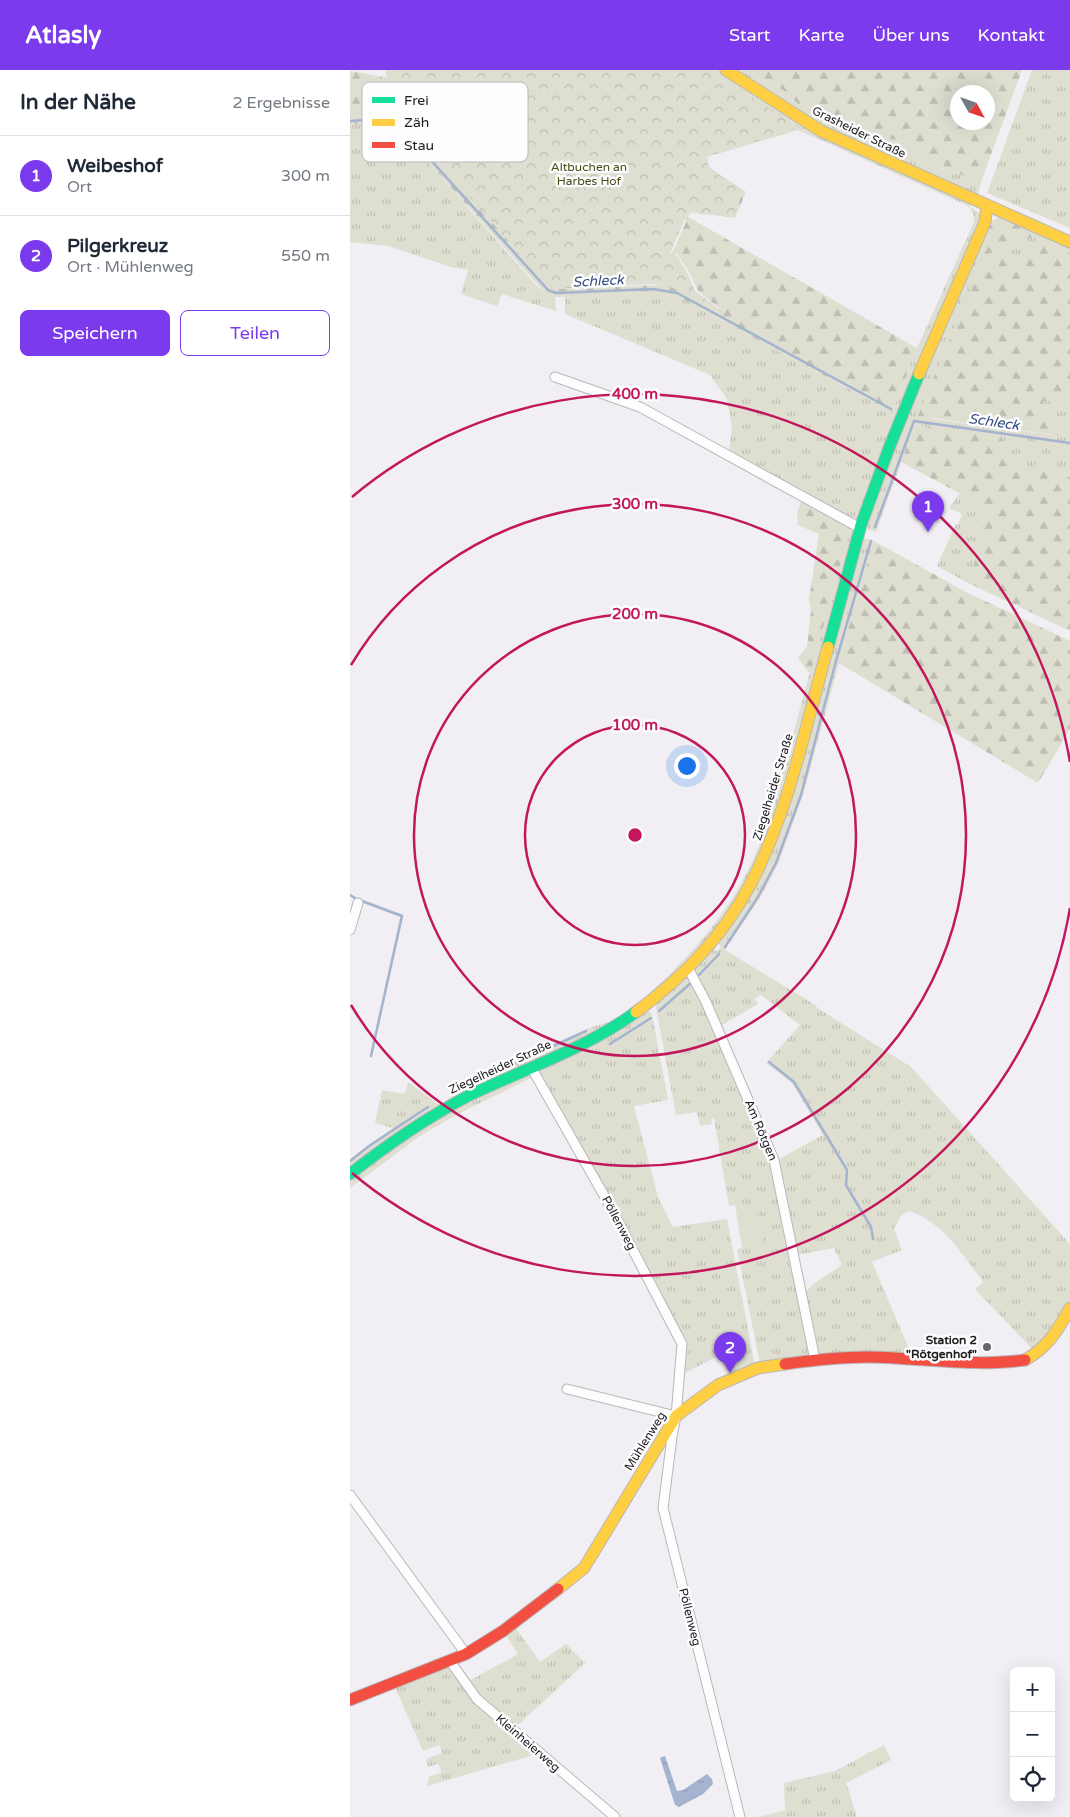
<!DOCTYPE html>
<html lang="de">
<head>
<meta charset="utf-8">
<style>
  :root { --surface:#fff; --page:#f6f6f7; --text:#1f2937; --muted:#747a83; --line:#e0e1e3; --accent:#7c3aed }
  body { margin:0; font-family:"Varela Round",sans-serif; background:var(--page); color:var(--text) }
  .controls { position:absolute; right:15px; bottom:15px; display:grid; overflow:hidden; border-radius:8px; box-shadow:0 5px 20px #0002 }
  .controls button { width:45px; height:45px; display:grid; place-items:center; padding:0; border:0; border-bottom:1px solid var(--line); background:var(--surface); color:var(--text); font:25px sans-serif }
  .compass { position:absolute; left:600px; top:15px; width:45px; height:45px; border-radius:50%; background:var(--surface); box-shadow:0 5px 20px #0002; rotate:130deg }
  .you { position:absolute; left:336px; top:695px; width:18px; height:18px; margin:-12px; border:4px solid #fff; border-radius:50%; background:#1a73e8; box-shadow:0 0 0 8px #1a73e833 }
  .badge { display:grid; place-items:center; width:32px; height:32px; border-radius:50%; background:var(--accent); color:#fff; font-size:16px; font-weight:700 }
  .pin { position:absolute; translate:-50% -41px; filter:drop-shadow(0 1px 2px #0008) }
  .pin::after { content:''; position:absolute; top:26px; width:18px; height:15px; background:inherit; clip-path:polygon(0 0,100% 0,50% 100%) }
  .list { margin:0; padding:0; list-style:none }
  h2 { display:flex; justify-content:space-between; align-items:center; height:65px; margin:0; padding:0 20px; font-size:21px }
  h2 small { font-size:16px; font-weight:400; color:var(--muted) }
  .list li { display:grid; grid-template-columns:32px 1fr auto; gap:15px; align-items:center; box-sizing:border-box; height:80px; padding:0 20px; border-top:1px solid var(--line) }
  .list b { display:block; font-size:19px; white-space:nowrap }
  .list p { margin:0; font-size:16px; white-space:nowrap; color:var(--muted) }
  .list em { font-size:16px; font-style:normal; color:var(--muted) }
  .actions { display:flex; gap:10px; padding:15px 20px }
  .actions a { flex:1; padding:11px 0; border:1px solid var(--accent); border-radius:8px; text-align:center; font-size:18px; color:var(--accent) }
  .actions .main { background:var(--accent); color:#fff }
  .icon { flex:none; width:28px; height:28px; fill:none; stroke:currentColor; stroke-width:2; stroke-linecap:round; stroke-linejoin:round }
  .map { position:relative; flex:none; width:720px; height:1747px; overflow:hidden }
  header { display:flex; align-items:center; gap:30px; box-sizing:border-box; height:70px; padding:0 25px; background:var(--accent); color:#fff }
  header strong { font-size:24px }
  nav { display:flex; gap:28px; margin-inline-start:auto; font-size:18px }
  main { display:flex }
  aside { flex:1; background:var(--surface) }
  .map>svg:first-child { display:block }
  .grass { fill:url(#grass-tufts) }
  .forest { fill:url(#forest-firs); fill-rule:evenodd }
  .park { fill:url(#park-crowns) }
  .garden { fill:#deded1 }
  .water { fill:url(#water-ripples) }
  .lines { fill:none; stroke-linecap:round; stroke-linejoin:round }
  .stream { stroke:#a4b3cf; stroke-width:2.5 }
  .street-casing { stroke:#b9b7ba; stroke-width:11 }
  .fast-casing { stroke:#b9b7ba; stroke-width:13 }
  .slow-casing { stroke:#b9b7ba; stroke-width:13 }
  .jam-casing { stroke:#b9b7ba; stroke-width:13 }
  .street { stroke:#fdfdfd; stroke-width:9 }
  .fast { stroke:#16e098; stroke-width:11 }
  .slow { stroke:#ffcf43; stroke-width:11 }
  .jam { stroke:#f24e42; stroke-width:11 }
  .ring { fill:none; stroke:#c2185b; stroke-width:2.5 }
  .poi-dot { fill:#676669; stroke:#fdfcfe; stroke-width:2 }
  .labels { text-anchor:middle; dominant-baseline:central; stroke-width:5; stroke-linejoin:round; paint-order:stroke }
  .street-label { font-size:12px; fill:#1d1c1e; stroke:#fdfcfe }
  .park-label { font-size:12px; fill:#4b4d18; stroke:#fdfcfe }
  .poi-label { font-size:12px; font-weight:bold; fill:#1d1c1e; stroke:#fdfcfe; text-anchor:end }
  .water-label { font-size:14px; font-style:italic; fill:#314d80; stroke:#fdfcfe }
  .key { fill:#fdfcfe; stroke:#bab9bb; stroke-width:1 }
  .key-label { font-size:14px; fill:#1d1c1e }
  .centre { fill:#c2185b; stroke:#fdfcfe; stroke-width:2.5 }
  .ring-label { font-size:15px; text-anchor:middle; font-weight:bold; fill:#c2185b; stroke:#fdfcfe; stroke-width:5; stroke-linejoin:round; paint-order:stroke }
</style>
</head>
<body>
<header>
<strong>Atlasly</strong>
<nav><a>Start</a><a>Karte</a><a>Über uns</a><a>Kontakt</a></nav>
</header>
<main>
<aside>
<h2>In der Nähe<small>2 Ergebnisse</small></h2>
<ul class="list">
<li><span class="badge">1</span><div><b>Weibeshof</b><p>Ort</p></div><em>300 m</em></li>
<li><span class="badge">2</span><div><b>Pilgerkreuz</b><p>Ort · Mühlenweg</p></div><em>550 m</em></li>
</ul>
<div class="actions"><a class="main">Speichern</a><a>Teilen</a></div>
</aside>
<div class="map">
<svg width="720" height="1747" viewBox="0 0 720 1747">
  <defs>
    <pattern id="grass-tufts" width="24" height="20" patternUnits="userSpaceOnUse" patternTransform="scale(1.25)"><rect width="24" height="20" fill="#deded1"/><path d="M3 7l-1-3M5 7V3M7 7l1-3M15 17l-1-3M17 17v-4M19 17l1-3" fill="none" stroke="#bebeb3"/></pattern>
    <pattern id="forest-firs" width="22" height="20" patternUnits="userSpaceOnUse" patternTransform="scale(1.25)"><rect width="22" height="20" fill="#deded1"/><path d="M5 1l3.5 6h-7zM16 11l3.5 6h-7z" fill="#bebeb3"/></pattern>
    <pattern id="park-crowns" width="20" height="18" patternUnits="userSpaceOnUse" patternTransform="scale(1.25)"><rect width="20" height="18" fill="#deded1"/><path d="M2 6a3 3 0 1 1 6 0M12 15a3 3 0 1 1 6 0" fill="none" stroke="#bebeb3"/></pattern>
    <pattern id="water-ripples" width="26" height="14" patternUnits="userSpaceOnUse" patternTransform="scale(1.25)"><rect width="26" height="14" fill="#a4b3cf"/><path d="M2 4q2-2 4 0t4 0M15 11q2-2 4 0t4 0" fill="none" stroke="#8d99b1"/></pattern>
  </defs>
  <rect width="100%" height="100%" fill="#f1eff3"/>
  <path class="grass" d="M363,0H369L434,42L624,135L619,136L631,144V154L508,450L502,448L379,381L382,358L377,329L360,305L215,244V227L307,223L335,231L542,342L567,278L624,152C625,145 622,142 618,136L464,67Z
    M381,0H399L413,12L433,20L447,33L479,51L525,68L549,70L564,78L581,94L631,112L627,127L480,63Z
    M682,0H720V158L637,123Z
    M42,26L61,59L19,45L0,46V36L21,34Z
    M20,53C34,54 43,57 54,65L184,213L196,224L205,227L206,241L152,224L147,236L111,224L118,200L101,197L38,176L0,172V55Z
    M692,163L720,176V183L695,173L569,345L583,349L716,367L692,332L720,327V407L689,395L660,399L577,358L565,354L526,462L518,459L517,456L549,362L621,191Z
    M610,423L637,438L620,514L587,496L606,454L608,455L612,444L599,438Z
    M501,456L503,458L506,465L414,779L377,847L310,917L293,929C330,896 364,860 389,817C416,771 428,716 443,664C462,595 481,525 501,456Z
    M515,468L524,471L510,516L453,725L428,794L410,828L375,880L467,936L466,937L561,997L720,1174V1230L701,1263L683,1280L625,1219L633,1212C613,1185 594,1153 560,1141L551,1145L544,1159L552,1180L522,1192L560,1281V1286H470L467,1283L454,1223L466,1212L492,1195L484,1178L446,1185L427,1090L473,1065L442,1013L416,993L450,955L411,925L405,929L408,934L369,957L342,898L361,879L367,881L371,878L368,872L401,821L511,470Z
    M11,829L53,845L21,987L20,986L50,847L10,832Z
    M336,905L342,909L421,1088L461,1287L410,1294L387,1179L392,1178L385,1135L379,1136L364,1048L361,1049L362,1054L350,1056L347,1042L326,1045L305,932Z
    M297,937L301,943L303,950L318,1030L284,1036L308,1127L323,1157L377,1149L404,1291L403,1295L379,1306L368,1286L333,1304L337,1272L308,1222L265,1134L189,1005V998Z
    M258,952L256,957L175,997L0,1099V1089L43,1058L25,1053L32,1020L55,1024L58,1012L91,1036L131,1007L239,958Z
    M178,1003L183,1007L104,1046L70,1066L0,1118V1108L74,1056Z
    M165,1557L190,1592L216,1574L235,1593L164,1659L129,1628L117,1612L168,1584L155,1564Z
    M99,1594L187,1684L77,1716L79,1707L92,1702L88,1694L78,1697L76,1689L92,1683L89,1675L73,1681L44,1615Z
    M534,1675L541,1690L496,1713L507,1747H410L435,1740L434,1713L485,1701Z"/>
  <path class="forest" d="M37,0H363L464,67L448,60L357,87L360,98L396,122L385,148L341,142L338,147L567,278L542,342L335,231L307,223L215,227H205L196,224L54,65C35,52 23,53 0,55V46C26,44 39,43 61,59L201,216L206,219L307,215L324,216L374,242L348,221L338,200L326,183H322L336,152L331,87Z
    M399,0H672L631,112L581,94L564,78L549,70L525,68L479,51L447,33L433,20L413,12ZM608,22H638V52H608Z
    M0,1L33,7L42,26L21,34L0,36Z
    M649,147H652L692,163L621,191L638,156L642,151Z
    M695,173L720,183V327L692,332L717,367L568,346L628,201L638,194Z
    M565,354L577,358L652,368L660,399L689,395L720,407V561L620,514L637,438L551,392Z
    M452,429L501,456L460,604L448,588L457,576L461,541L459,529L469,464L448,455L447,443Z
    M524,471L616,522L720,571V659L688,713L489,593L510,516Z"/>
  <path class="park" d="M35,0H311L325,3L327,0H361L462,66L445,59L355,86L358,98L394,121L383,147L338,142L320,183L324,182L336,200L345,221L376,244C351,230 333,218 305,214L204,219L189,206L59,58L49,43L31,6L37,8Z"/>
  <path class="garden" d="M406,1133L414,1173L393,1177L386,1137Z"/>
  <path class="water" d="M315,1686L327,1721L333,1720L357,1704L362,1709L363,1714L353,1724L329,1737L325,1735L310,1688Z"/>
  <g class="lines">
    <path class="stream" d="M0,51L29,49L51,57L198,220L206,223L303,219L327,223L541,339
      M525,457L564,351L720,373
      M0,825L5,828
      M12,831L52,846L21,986
      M375,877L408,827L426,793L451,725L486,591L521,471
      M349,905L369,884
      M309,941L342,912
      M260,974L301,948
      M419,992L444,1012L497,1100L496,1115L521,1157L523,1169
      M132,1009L236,961
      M0,1091L19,1076L78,1037"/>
    <defs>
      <path id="street" d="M205,307L290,337L510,458
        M0,860L8,833
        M338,898L356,932L424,1090L465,1290
        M181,997L260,1136L332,1274L326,1346L322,1367L313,1438L390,1747
        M217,1319L326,1346
        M0,1425L116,1584
        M100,1591L127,1629L265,1747"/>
      <path id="fast" d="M478,577L511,455L539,378L569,304
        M0,1104C37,1075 76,1048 118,1026C174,999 235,979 286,942"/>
      <path id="slow" d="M376,0L471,61L720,172
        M569,304L635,152L637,135
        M286,942C331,909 373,866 400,815C439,741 455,657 478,577
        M675,1290C698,1277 708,1260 720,1238
        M208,1519L234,1498L326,1346L368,1315L408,1298L435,1294"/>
      <path id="jam" d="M435,1294C463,1290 491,1287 519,1287C571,1288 624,1297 675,1290
        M0,1630L116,1584L153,1561L208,1519"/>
    </defs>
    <use href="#street" class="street-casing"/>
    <use href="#fast" class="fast-casing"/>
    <use href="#slow" class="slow-casing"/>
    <use href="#jam" class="jam-casing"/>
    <use href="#street" class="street"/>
    <use href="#fast" class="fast"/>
    <use href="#slow" class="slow"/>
    <use href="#jam" class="jam"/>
  </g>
  <g class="ring">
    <circle cx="285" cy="765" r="110"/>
    <circle cx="285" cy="765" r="221"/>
    <path d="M1 595A331 331 0 1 1 1 935"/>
    <path d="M720 838A441 441 0 0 1 2 1103M2 427A441 441 0 0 1 720 692"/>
  </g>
  <circle class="poi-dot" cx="637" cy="1277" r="5"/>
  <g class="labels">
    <g class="street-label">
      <text transform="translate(509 62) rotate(26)">Grasheider Straße</text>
      <text transform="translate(423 717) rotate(-73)">Ziegelheider Straße</text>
      <text transform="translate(150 997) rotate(-25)">Ziegelheider Straße</text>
      <text transform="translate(411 1060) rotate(67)">Am Rötgen</text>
      <text transform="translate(269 1153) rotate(62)">Pöllenweg</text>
      <text transform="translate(295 1371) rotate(-58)">Mühlenweg</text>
      <text transform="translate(340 1547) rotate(76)">Pöllenweg</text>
      <text transform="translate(178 1673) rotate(41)">Kleinheierweg</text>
    </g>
    <g class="park-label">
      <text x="239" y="97">Altbuchen an<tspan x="239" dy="14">Harbes Hof</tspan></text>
    </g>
    <g class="poi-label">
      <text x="627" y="1270">Station 2<tspan x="627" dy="14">"Rötgenhof"</tspan></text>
    </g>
    <g class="water-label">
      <text transform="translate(248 211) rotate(-3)">Schleck</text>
      <text transform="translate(644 352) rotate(8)">Schleck</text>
    </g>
  </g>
  <rect x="12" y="12" width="166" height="80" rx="8" class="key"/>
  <rect x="22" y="27" width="23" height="6" fill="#16e098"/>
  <rect x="22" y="49" width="23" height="7" fill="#ffcf43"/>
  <rect x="22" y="72" width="23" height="6" fill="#f24e42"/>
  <g class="key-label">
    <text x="54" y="35">Frei</text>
    <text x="54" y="57">Zäh</text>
    <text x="54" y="80">Stau</text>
  </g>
  <circle cx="285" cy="765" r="8" class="centre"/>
  <g class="ring-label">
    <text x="285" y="329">400 m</text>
    <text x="285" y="439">300 m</text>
    <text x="285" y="549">200 m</text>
    <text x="285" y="660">100 m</text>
  </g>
</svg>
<div class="controls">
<button>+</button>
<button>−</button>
<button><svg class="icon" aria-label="locate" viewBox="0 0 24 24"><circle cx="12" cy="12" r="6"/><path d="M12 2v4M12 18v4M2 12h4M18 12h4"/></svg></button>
</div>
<svg class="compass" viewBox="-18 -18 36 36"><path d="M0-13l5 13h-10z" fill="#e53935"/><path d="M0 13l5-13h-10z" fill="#747a83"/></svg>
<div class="you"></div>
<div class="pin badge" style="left:578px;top:462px">1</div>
<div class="pin badge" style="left:380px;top:1303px">2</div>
</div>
</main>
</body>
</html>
